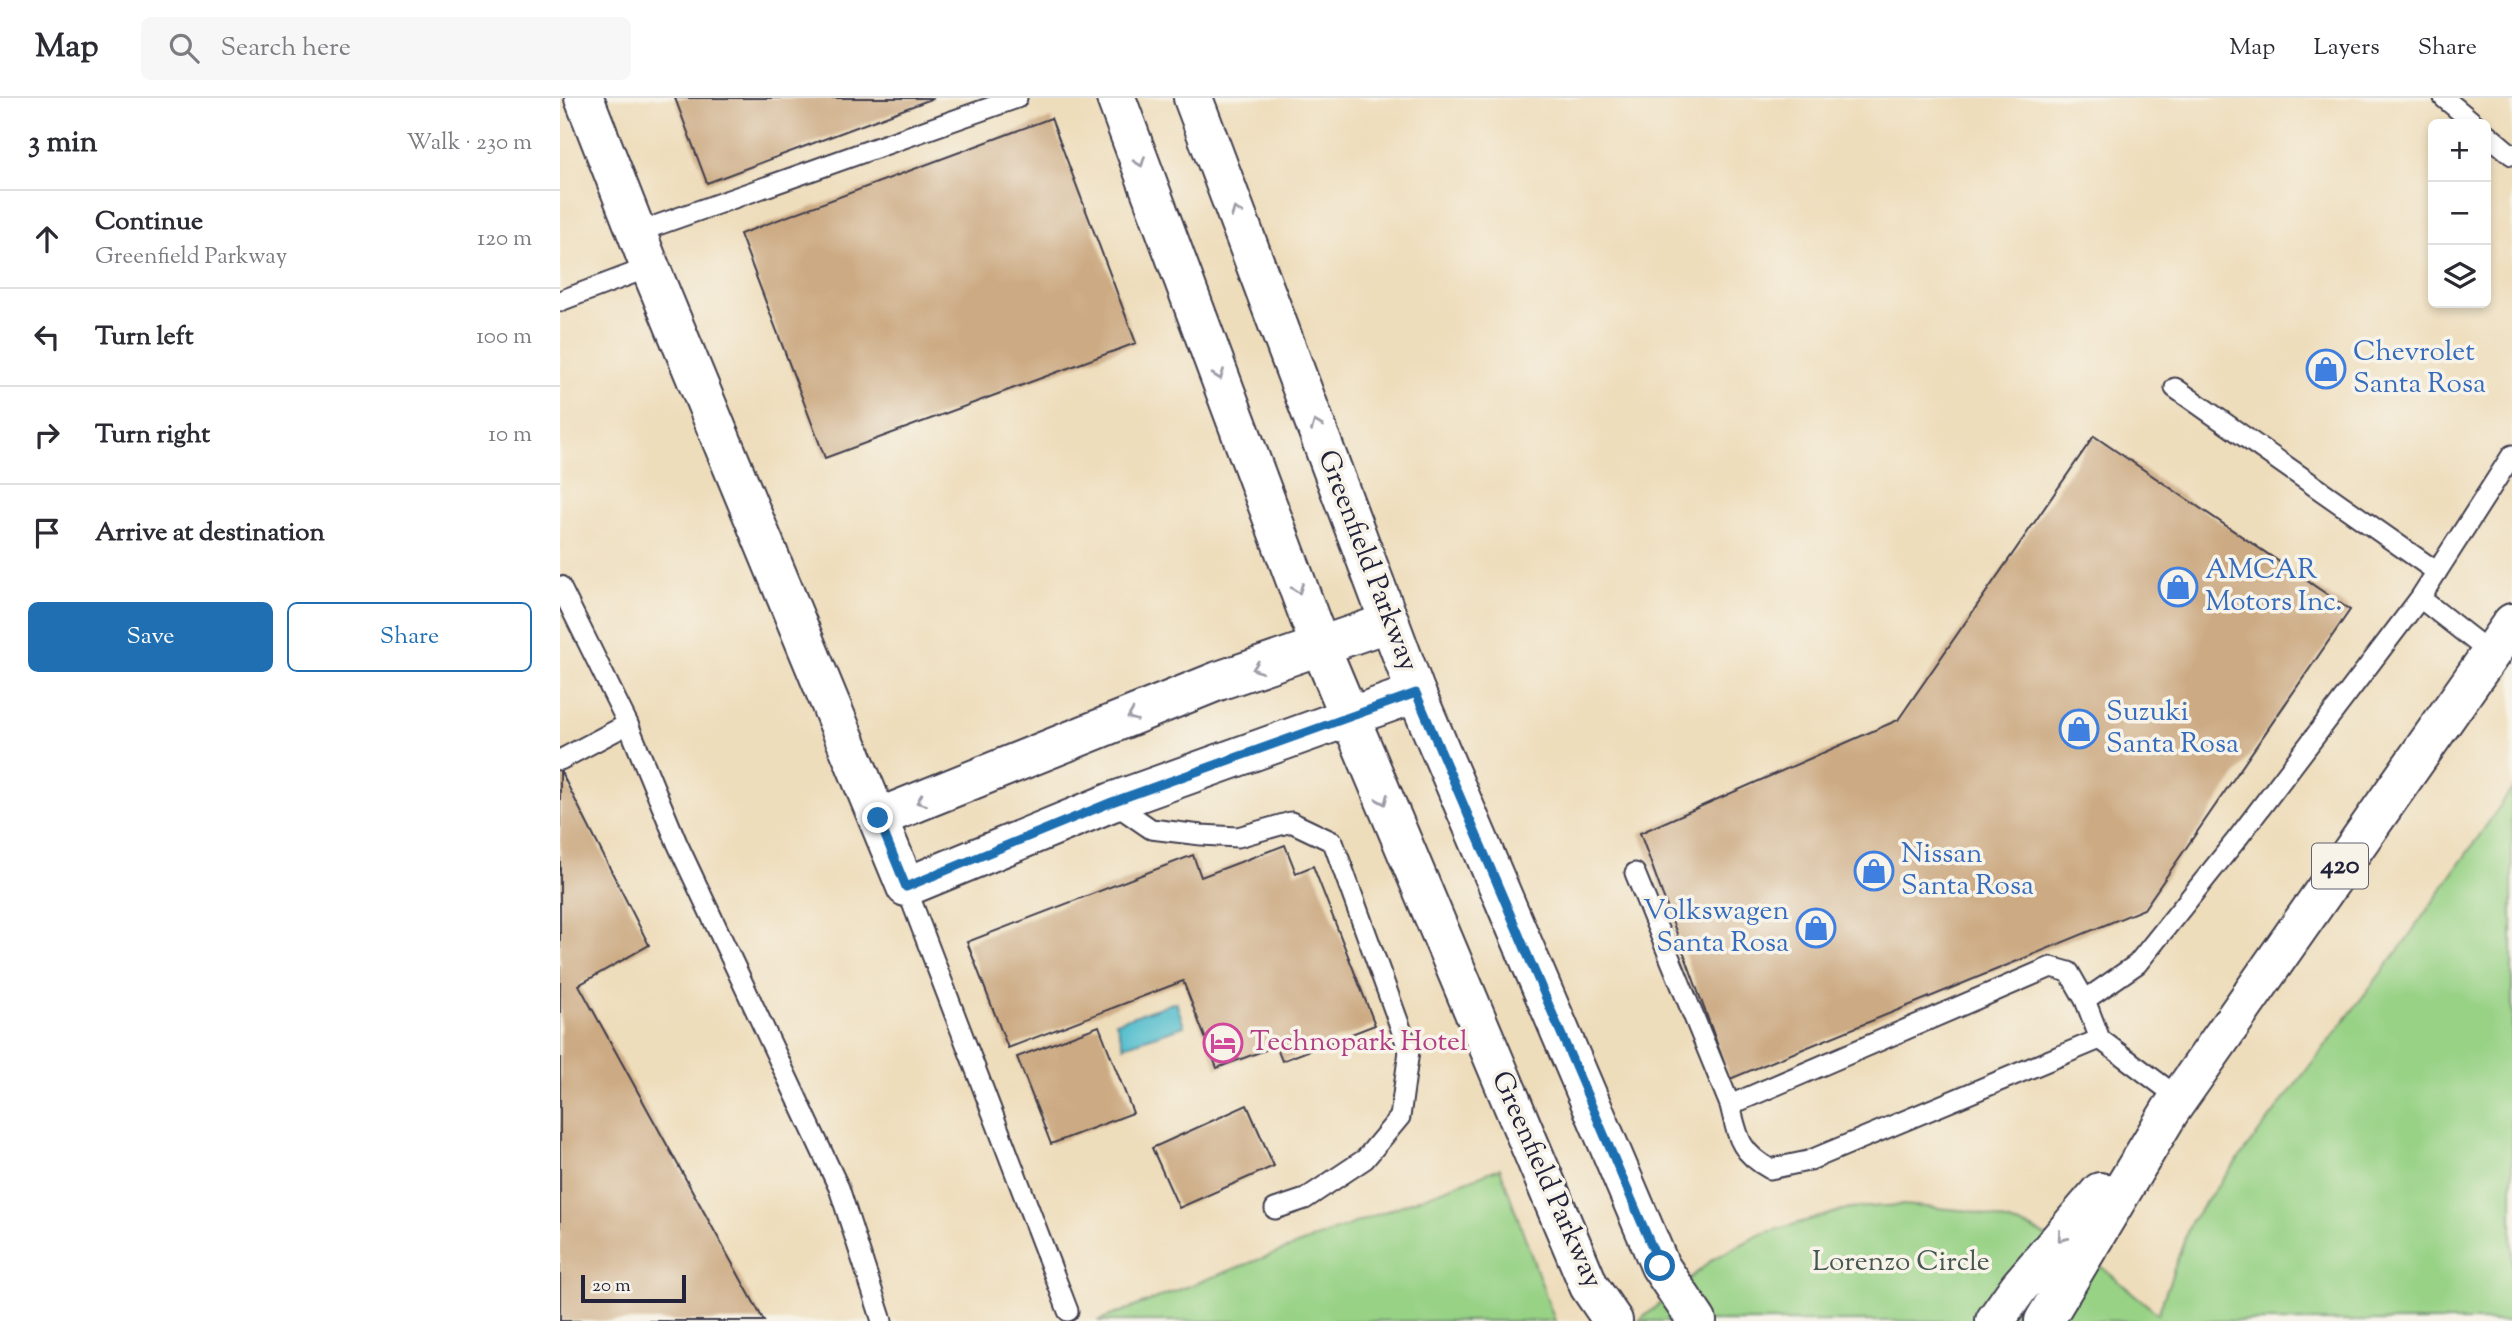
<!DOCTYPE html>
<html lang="en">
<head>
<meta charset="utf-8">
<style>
  :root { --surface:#fff; --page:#f7f7f7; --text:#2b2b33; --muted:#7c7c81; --line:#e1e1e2; --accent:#1f6fb2 }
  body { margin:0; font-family:"Sorts Mill Goudy",serif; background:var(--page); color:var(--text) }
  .controls { position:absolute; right:21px; top:21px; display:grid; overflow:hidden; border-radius:10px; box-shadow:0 4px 10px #0003 }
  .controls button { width:63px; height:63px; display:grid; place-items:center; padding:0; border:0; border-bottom:2px solid var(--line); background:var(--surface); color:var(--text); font:35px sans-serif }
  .scale { position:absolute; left:21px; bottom:18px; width:105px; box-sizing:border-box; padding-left:7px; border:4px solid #22223b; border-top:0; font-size:19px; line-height:24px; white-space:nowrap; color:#22223b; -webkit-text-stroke:5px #f7f3e8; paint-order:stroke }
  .stop { position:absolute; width:21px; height:21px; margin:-16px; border:5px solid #1f6fb2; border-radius:50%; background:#fff }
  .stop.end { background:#1f6fb2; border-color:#fff; box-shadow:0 2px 7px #0008 }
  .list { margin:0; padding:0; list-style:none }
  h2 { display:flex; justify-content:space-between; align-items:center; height:91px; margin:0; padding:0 28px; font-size:30px }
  h2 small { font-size:23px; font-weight:400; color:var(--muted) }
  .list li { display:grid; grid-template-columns:46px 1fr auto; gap:21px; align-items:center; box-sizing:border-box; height:98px; padding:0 28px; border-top:2px solid var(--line) }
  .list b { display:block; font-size:26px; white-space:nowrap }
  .list p { margin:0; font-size:23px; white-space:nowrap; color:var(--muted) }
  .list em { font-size:23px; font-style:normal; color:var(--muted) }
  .actions { display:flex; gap:14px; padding:21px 28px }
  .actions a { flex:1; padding:16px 0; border:2px solid var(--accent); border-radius:10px; text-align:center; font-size:24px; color:var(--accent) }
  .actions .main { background:var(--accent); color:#fff }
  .icon { flex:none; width:38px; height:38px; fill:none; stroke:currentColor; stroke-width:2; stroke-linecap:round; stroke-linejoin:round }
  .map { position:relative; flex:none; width:1952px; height:1223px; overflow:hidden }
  header { display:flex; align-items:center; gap:42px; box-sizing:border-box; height:98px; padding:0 35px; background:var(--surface); border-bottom:2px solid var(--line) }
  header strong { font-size:33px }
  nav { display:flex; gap:38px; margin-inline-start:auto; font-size:24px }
  .search { width:490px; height:63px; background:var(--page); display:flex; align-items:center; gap:18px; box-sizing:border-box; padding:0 24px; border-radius:10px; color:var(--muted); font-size:26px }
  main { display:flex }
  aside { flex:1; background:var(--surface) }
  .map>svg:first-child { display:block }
  .green { fill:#97d285; stroke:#5c7a60; stroke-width:2 }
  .water { fill:#52becd; stroke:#3a7084; stroke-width:2 }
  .building { fill:#ccaa83 }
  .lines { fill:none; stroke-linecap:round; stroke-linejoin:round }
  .lane-casing { stroke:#413e4e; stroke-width:23 }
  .street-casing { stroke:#413e4e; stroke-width:42 }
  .secondary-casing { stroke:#413e4e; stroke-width:42 }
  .primary-casing { stroke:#413e4e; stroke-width:42 }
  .lane { stroke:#fff; stroke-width:19 }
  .street { stroke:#fff; stroke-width:38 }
  .secondary { stroke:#fff; stroke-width:38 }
  .primary { stroke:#fff; stroke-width:38 }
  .oneway { stroke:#9c9ca7 }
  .route { stroke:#1f6fb2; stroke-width:9 }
  .labels { text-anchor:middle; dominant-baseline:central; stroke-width:7; stroke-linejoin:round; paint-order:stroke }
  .shield { fill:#f7f3e8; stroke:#62616f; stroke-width:2 }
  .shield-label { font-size:26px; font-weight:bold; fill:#22223b }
  .shop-label { font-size:28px; fill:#366cbe; stroke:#f7f3e8; text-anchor:start }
  .street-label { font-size:28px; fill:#22223b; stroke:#f7f3e8 }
  .hotel-label { font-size:28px; fill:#b23c85; stroke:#f7f3e8; text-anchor:start }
  .park-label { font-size:28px; fill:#455751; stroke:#f7f3e8 }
</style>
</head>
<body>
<header>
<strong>Map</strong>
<div class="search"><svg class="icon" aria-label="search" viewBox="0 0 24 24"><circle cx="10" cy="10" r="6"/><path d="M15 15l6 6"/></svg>Search here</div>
<nav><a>Map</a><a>Layers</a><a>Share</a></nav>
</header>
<main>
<aside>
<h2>3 min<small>Walk · 230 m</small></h2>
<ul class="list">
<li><svg class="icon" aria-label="ahead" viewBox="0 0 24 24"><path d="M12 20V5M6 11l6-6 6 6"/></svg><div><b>Continue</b><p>Greenfield Parkway</p></div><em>120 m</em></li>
<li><svg class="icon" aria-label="left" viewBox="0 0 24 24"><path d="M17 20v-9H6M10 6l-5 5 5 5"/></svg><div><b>Turn left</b></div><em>100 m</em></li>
<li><svg class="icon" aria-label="right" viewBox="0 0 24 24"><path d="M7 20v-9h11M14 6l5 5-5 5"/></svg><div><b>Turn right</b></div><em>10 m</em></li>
<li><svg class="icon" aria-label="arrive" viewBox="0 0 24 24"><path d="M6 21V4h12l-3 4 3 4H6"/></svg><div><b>Arrive at destination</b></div></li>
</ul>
<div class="actions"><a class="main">Save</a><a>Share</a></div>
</aside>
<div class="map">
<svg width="1952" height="1223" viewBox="0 0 1952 1223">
  <rect width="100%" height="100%" fill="#f7f3e8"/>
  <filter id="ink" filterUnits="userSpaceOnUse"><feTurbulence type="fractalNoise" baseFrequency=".0143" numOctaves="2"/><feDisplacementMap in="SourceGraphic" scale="14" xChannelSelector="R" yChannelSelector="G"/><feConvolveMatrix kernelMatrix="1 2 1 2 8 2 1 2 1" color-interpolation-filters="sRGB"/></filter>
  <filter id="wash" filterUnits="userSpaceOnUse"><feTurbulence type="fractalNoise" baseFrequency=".00686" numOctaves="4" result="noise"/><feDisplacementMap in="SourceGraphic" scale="28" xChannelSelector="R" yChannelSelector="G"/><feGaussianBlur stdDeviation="1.57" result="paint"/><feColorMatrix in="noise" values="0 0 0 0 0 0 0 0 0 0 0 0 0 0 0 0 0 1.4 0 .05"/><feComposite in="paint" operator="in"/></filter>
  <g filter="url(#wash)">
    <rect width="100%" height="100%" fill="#edb"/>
    <path class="green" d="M1952,691V1223H1079L1153,1161L1201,1136L1290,1110L1343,1107L1411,1113L1470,1130L1539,1167L1598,1216L1631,1123L1844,845Z
      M940,1070L995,1223H537Z"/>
    <path class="water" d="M616,904L624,928L564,948L556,924Z"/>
    <g id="blocks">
      <path class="building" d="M115,0H374L147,85Z
        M491,20L576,245L265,360L180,136Z
        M1534,338L1790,512L1584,811L1170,981L1080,735L1338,622Z
        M0,672L89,847L19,887L204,1223H0Z
        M725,747L736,775L753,768L815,927L722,963L716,948L657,970L623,883L448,950L407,844L633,757L641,779Z
        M539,928L573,1015L491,1046L457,959Z
        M687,1007L714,1068L619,1110L592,1050Z"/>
    </g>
  </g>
  <g filter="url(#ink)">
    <use href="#blocks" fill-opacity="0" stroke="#413e4e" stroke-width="2"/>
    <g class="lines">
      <defs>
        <path id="lane" d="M1884,0L1915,26
          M1926,35L1952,57
          M78,134L457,0
          M0,203L90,169
          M1615,290L1877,474
          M0,488L68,626L117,745L279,1090L322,1223
          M1860,500L1929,554
          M0,662L68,626
          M552,704L591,731L641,737L678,739L731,724L773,744L849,953L840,1019L805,1061L745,1101L715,1111
          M1075,775L1170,1007L1491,869L1509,874L1525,902L1540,941L1619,1000
          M346,789L508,1213
          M1525,902L1577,866L1677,741L1860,500L1952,357
          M1170,1007C1178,1039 1179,1054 1210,1071L1248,1063L1540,941"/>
        <path id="street" d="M24,0L90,169L346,789L552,704L856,595
          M318,720L658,583L830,524"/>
        <path id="secondary" d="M556,0L760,548L1029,1188L1053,1223
          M633,0L856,595L1100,1168L1137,1223"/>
        <path id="primary" d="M1435,1223L1459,1189L1540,1094
          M1484,1223L1610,1013L1952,525"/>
      </defs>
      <use href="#lane" class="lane-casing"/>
      <use href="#street" class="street-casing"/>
      <use href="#secondary" class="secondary-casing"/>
      <use href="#primary" class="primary-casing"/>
      <use href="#lane" class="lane"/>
      <use href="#street" class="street"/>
      <use href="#secondary" class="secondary"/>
      <use href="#primary" class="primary"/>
    </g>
    <defs><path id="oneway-chevron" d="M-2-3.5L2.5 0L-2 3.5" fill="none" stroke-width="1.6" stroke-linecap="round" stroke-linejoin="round" transform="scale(1.75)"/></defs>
    <g class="oneway">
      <use href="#oneway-chevron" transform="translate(580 64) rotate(70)"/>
      <use href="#oneway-chevron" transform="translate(676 114) rotate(-111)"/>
      <use href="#oneway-chevron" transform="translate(659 277) rotate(70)"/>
      <use href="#oneway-chevron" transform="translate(756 327) rotate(-111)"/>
      <use href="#oneway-chevron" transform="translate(738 491) rotate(70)"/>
      <use href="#oneway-chevron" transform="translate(697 570) rotate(161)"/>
      <use href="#oneway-chevron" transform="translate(572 618) rotate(158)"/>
      <use href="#oneway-chevron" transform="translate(823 702) rotate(67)"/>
      <use href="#oneway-chevron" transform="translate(361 703) rotate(158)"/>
      <use href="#oneway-chevron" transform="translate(1502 1139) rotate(131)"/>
    </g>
  </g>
  <g class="lines" filter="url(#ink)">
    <path class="route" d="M318,720L346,789L552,704L856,595L1100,1168"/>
  </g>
  <defs>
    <symbol id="shop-ring" viewBox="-11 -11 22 22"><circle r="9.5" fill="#f7f3e8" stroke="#3f7fe0" stroke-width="1.5"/><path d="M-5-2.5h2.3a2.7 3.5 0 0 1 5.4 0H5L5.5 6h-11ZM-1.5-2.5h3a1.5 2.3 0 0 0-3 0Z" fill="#3f7fe0"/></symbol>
    <symbol id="hotel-ring" viewBox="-11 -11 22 22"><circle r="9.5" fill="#f7f3e8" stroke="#d1479c" stroke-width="1.5"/><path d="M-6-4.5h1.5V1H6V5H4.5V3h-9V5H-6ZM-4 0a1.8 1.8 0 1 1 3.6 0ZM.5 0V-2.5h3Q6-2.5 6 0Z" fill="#d1479c"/></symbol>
  </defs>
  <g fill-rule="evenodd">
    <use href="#shop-ring" x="1744" y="249" width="44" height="44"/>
    <use href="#shop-ring" x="1596" y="467" width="44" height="44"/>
    <use href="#shop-ring" x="1497" y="609" width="44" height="44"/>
    <use href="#shop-ring" x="1292" y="751" width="44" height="44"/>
    <use href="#shop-ring" x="1234" y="808" width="44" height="44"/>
    <use href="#hotel-ring" x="641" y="923" width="44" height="44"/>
  </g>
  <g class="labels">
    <rect class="shield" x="1752" y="745.5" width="56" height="45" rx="5"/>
    <g class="shield-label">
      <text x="1780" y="768">420</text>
    </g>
    <g class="shop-label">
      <text x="1793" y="255">Chevrolet<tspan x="1793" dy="32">Santa Rosa</tspan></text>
      <text x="1645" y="473">AMCAR<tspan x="1645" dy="32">Motors Inc.</tspan></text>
      <text x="1546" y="615">Suzuki<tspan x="1546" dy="32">Santa Rosa</tspan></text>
      <text x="1341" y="757">Nissan<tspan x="1341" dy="32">Santa Rosa</tspan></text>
      <text x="1229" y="814" text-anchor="end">Volkswagen<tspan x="1229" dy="32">Santa Rosa</tspan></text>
    </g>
    <g class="street-label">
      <text transform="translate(807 463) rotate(69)">Greenfield Parkway</text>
      <text transform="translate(986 1082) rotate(66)">Greenfield Parkway</text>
    </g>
    <g class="hotel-label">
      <text x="690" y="945">Technopark Hotel</text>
    </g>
    <g class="park-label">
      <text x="1341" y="1165">Lorenzo Circle</text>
    </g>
  </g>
</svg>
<div class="controls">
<button>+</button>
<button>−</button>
<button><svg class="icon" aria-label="layers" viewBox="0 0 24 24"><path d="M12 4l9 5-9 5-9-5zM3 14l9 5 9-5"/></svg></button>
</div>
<div class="scale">20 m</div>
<div class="stop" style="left:1100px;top:1168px"></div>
<div class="stop end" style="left:318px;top:720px"></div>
</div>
</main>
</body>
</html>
